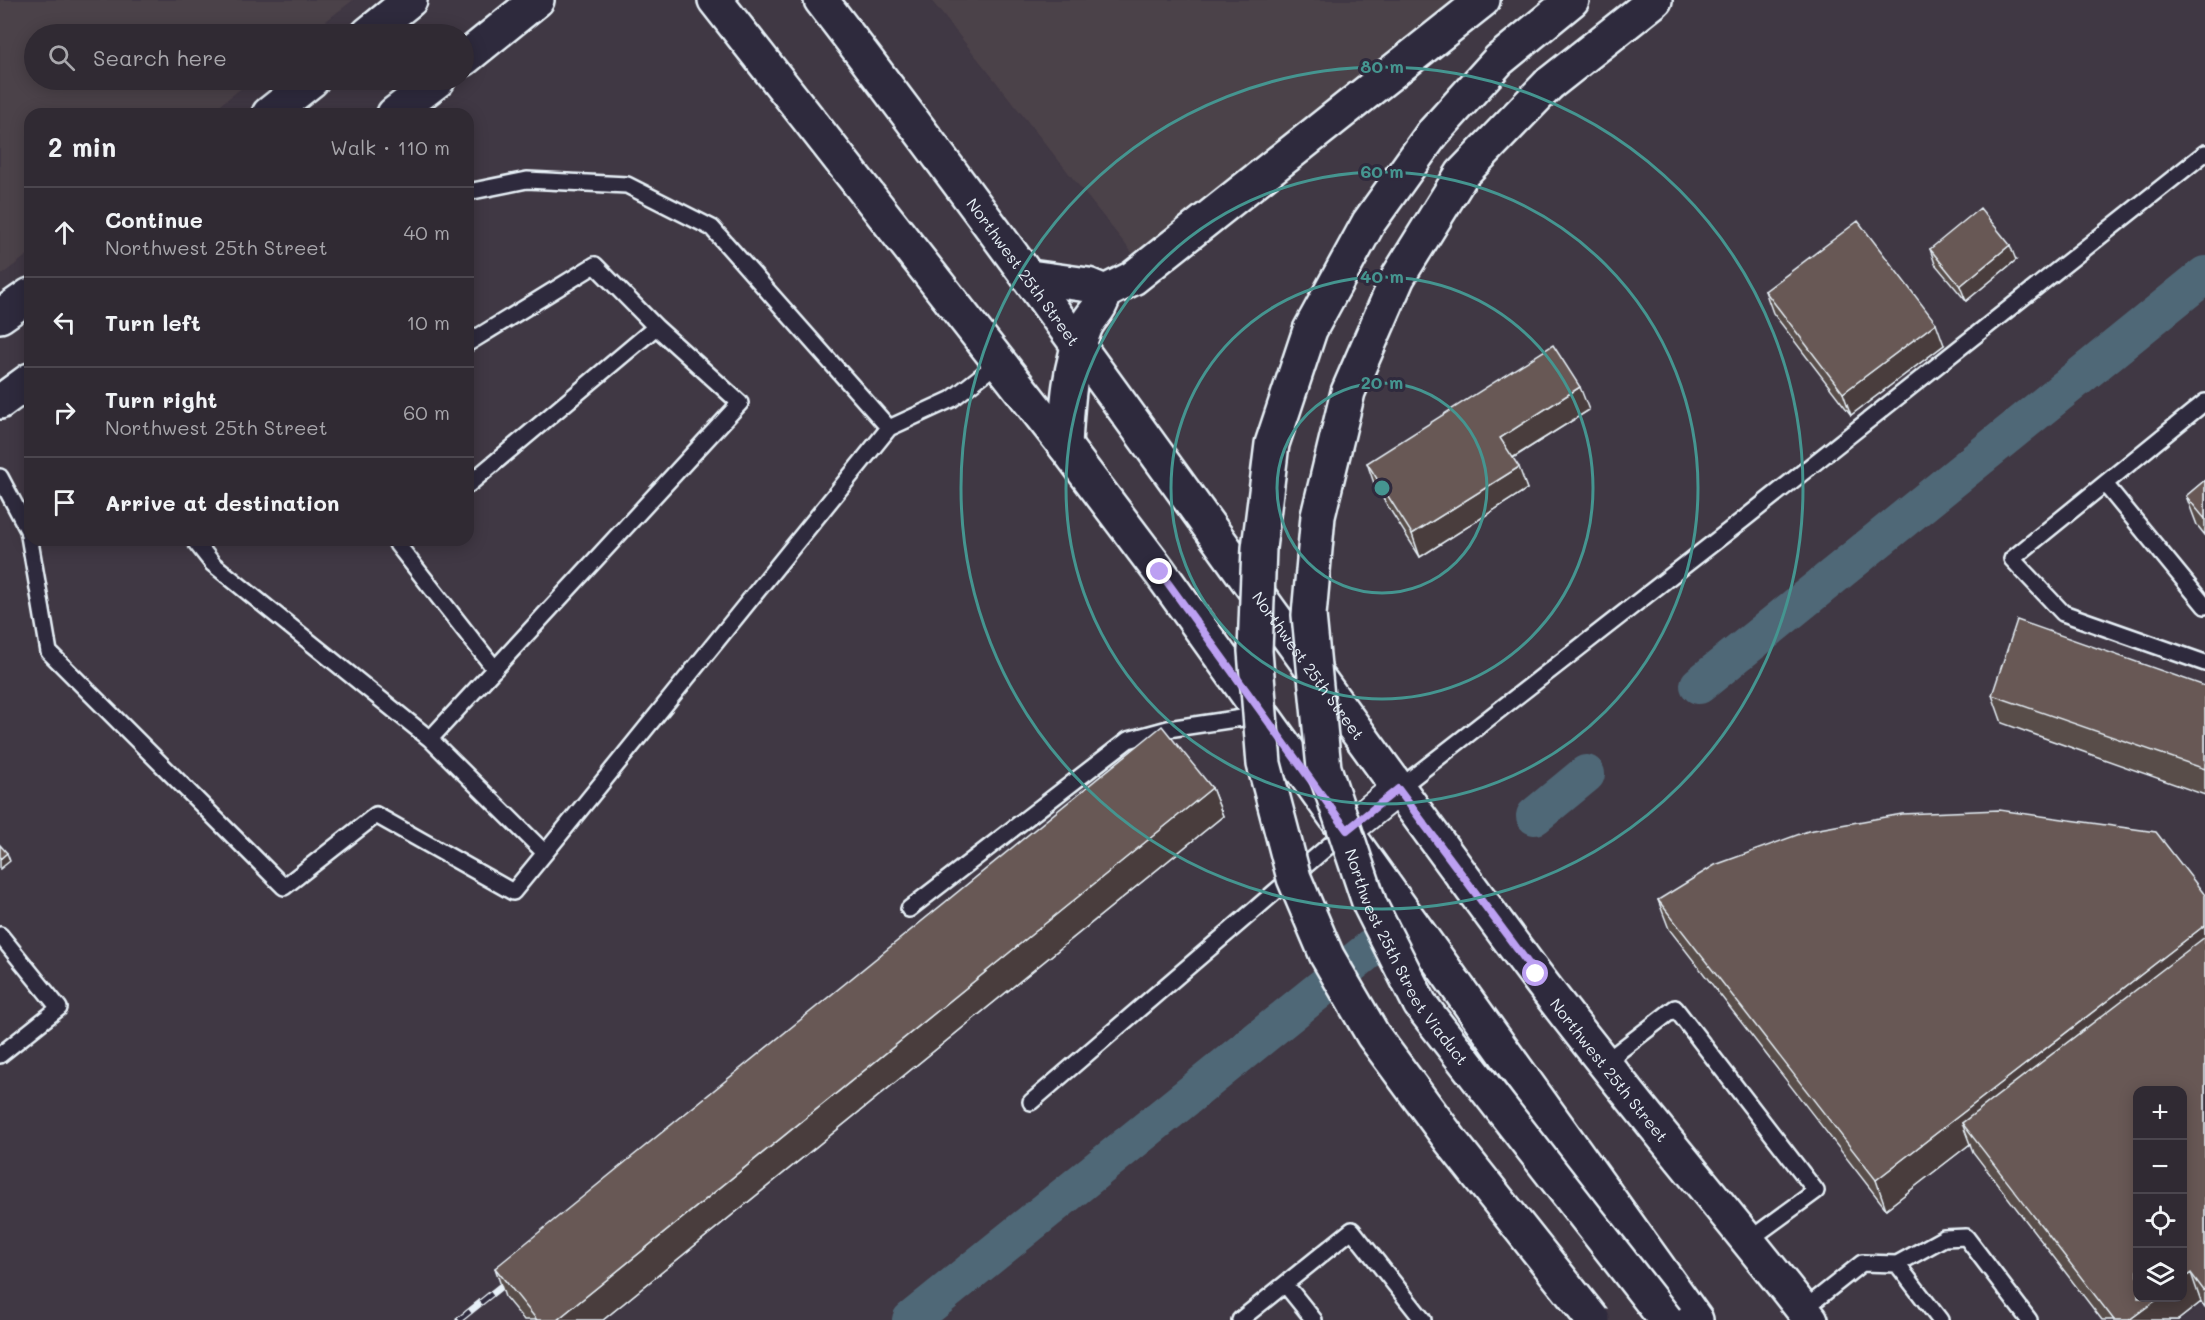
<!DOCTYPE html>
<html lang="en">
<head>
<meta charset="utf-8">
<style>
  :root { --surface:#302a33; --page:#3c363f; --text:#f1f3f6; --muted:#a8a7ac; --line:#4b464e }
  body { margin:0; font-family:Mali,sans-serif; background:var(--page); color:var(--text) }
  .controls { position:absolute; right:18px; bottom:18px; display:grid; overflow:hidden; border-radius:12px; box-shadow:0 3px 15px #0003 }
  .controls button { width:54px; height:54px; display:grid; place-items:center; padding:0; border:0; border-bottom:2px solid var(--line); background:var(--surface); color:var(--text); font:30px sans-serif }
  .stop { position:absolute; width:18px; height:18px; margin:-14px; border:4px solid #bca0f2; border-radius:50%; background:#fff }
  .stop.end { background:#bca0f2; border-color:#fff; box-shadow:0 2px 6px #0008 }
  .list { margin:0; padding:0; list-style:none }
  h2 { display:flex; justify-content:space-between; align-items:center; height:78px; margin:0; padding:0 24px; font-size:26px }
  h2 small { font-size:20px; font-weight:400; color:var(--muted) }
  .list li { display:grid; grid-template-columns:39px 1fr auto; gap:18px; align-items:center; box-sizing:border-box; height:90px; padding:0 24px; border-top:2px solid var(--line) }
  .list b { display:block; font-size:22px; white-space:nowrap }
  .list p { margin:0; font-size:20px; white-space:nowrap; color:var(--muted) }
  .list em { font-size:20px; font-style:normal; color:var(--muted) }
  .icon { flex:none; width:33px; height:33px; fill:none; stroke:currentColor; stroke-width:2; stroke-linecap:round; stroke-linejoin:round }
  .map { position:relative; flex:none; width:2205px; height:1320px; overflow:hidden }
  .search { position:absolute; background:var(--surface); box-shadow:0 3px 15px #0003; left:24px; top:24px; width:450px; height:66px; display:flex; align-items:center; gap:15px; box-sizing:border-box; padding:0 21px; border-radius:33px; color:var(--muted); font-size:22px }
  .panel { position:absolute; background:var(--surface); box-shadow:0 3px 15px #0003; left:24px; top:108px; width:450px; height:438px; border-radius:18px }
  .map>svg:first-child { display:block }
  .built { fill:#4c4249 }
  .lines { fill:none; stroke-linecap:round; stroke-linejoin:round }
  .canal { stroke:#4f6877; stroke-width:38 }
  .service-casing { stroke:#e8f1f8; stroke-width:20 }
  .minor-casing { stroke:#e8f1f8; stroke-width:36 }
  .tertiary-casing { stroke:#e8f1f8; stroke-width:38 }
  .secondary-casing { stroke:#e8f1f8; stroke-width:38 }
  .service { stroke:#2f2a3d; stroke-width:15 }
  .minor { stroke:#2f2a3d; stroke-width:32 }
  .tertiary { stroke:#2f2a3d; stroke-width:33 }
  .secondary { stroke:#2f2a3d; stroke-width:33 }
  .rail-casing { stroke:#e8f1f8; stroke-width:7 }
  .rail { stroke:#2f2a3d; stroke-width:4.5; stroke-dasharray:14; stroke-linecap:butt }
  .secondary-bridge-casing { stroke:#e8f1f8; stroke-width:38; stroke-linecap:butt }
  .secondary-bridge { stroke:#2f2a3d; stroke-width:33 }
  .wall { fill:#594d49; stroke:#e8f1f8; stroke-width:1.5 }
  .shaded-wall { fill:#483e3c; stroke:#e8f1f8; stroke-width:1.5 }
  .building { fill:#675955; stroke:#e8f1f8; stroke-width:1.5 }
  .route { stroke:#bca0f2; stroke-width:8 }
  .ring { fill:none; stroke:#459590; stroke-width:3 }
  .labels { text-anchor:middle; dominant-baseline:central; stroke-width:6; stroke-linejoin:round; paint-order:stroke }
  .street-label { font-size:16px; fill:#e8f1f8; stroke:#2f2a3d }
  .centre { fill:#459590; stroke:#2f2a3d; stroke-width:3 }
  .ring-label { font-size:18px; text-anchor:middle; font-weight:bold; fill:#459590; stroke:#2f2a3d; stroke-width:6; stroke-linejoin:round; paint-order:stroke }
</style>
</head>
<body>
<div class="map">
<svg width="2205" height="1320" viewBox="0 0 2205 1320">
  <rect width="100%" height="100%" fill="#403844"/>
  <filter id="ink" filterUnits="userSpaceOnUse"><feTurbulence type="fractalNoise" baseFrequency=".0167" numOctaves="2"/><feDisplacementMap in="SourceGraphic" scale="12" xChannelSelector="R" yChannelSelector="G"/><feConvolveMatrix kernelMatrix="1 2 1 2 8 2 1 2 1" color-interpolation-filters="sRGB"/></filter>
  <g filter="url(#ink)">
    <path class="built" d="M0,0H353L309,34H34V80H252L208,114H30V253L0,276Z
      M931,0H1460L1134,255Z"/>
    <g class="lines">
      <path class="canal" d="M1699,685L2205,275
        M1535,816L1586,774
        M911,1320L1385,937"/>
      <defs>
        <path id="service" d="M468,192L527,180L627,185L712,228L889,428L952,399L999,362
          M468,343L595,265L656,327
          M2205,402L2012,559L2063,613L2205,663
          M0,477L28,530L49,652L284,887L376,815L513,892L545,853
          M2105,484L2205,606
          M194,540L213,564L430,739L740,403L656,327L468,485
          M402,540L397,544L495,669
          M430,739L545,853L889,428
          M1398,789L1744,519L2205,153
          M909,909L1128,740L1168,729L1262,715
          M0,935L59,1008L0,1055
          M1604,1063L1675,1008L1816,1191L1749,1240
          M1031,1102L1347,830
          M1897,1264L1940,1320
          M1285,1284L1352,1230L1423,1320
          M1803,1310L1862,1263L1897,1264L1944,1238L1966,1237L2029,1320
          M1240,1320L1285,1284L1314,1320"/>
        <path id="minor" d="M1347,830L1398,789"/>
        <g id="tertiary">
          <path d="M715,0L1065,446L1160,572L1696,1320"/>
          <path id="s1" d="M821,0C1065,318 1292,648 1532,970C1621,1089 1719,1202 1811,1320"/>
          <path d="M368,34L410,0"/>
          <path d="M464,59L537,0"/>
          <path d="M269,114L312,80"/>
          <path d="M394,114L438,80"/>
          <path d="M0,316L30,295"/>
          <path d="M0,402L30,380"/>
        </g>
        <path id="secondary" d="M1549,84L1655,0
          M1432,134L1499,60L1572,0
          M1030,277L1088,285L1105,292
          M1065,446C1067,404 1069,367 1085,328C1091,314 1100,312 1105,292L1133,278L1483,0"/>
      </defs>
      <use href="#service" class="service-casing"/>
      <use href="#minor" class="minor-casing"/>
      <use href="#tertiary" class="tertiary-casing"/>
      <use href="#secondary" class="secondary-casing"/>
      <use href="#service" class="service"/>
      <use href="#minor" class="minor"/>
      <use href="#tertiary" class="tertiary"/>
      <use href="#secondary" class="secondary"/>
      <defs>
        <path id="rail" d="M459,1320L515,1275"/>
      </defs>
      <use href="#rail" class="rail-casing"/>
      <use href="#rail" class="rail"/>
      <defs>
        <g id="secondary-bridge">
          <path id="s2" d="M1549,84L1462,174L1398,277L1348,392L1318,516L1309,615L1324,768L1370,905L1420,1004L1666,1320"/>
          <path d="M1432,134L1369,222L1310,330L1272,444L1259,548L1255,651L1264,764L1294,878L1327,956L1373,1035L1451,1141L1593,1320"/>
        </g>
      </defs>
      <use href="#secondary-bridge" class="secondary-bridge-casing"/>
      <use href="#secondary-bridge" class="secondary-bridge"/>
    </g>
    <path class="wall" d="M1930,249L2016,260L1966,301L1935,264Z
      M1765,291L1944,345L1851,415L1773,313Z
      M1589,410L1513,458L1527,489L1420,557L1375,486L1367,463Z
      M2205,480V535L2197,525L2186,496Z
      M2205,686V795L2002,723L1992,695Z
      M1212,788L1223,816L603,1320H524L505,1297L495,1268Z
      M2205,895V1307L2201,1302L2178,1320H2102L1973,1152L1970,1144L1886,1209L1669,929L1658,900Z"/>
    <path class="shaded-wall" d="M2010,245L2016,260L1966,301L1960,286Z
      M1936,323L1944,345L1851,415L1843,393Z
      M1580,387L1589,410L1509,460L1500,438Z
      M1519,467L1527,489L1420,557L1412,534Z
      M1212,788L1223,816L603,1320H557Z
      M7,853L10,861L0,869V859Z
      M2205,925V962L1962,1123L1970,1144L1886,1209L1876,1180Z
      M2191,1273L2201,1302L2178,1320H2129L2159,1298H2182V1280Z"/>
    <path class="building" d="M1980,208L2010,245L1960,286L1930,249Z
      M1858,221L1936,323L1843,393L1765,291Z
      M1553,345L1580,387L1500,438L1519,467L1412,534L1367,463Z
      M2205,480V519L2186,496Z
      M2017,620L2205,686V769L1992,695Z
      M1162,726L1212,788L557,1320H537L495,1268Z
      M1999,810L2156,832L2205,895V925L1876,1180L1658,900L1715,865L1808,831L1902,814Z
      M0,845L7,853L0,859Z
      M2205,937V1292L2191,1273L2182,1280V1090H2138V1298H2159L2129,1320H2114L1962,1123Z"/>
  </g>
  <g class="lines" filter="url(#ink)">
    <path class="route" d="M1160,572L1347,830L1398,789L1536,974"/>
  </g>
  <g class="ring">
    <circle cx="1382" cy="488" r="105"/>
    <circle cx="1382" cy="488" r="211"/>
    <circle cx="1382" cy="488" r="316"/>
    <circle cx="1382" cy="488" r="421"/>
  </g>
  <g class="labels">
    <g class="street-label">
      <text stroke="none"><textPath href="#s1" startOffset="339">Northwest 25th Street</textPath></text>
      <text stroke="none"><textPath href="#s1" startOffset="825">Northwest 25th Street</textPath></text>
      <text stroke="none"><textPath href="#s2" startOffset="960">Northwest 25th Street Viaduct</textPath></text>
      <text stroke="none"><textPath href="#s1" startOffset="1329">Northwest 25th Street</textPath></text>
    </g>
  </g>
  <circle cx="1382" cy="488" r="9" class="centre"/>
  <g class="ring-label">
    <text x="1382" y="73">80 m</text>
    <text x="1382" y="178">60 m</text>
    <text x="1382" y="283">40 m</text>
    <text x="1382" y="389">20 m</text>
  </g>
</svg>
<div class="controls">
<button>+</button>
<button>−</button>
<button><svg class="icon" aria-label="locate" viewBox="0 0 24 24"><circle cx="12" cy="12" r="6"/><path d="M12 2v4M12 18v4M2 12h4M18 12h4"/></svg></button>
<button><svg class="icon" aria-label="layers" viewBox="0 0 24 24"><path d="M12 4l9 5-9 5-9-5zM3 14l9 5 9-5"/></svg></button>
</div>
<div class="stop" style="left:1536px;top:974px"></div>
<div class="stop end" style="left:1160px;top:572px"></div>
<div class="search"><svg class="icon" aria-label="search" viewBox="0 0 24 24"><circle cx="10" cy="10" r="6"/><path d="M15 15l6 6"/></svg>Search here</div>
<section class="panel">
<h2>2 min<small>Walk · 110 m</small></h2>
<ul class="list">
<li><svg class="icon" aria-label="ahead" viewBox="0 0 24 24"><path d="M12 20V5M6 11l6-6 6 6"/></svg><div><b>Continue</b><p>Northwest 25th Street</p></div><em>40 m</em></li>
<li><svg class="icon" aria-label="left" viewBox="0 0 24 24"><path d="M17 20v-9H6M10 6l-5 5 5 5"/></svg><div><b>Turn left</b></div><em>10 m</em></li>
<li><svg class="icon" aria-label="right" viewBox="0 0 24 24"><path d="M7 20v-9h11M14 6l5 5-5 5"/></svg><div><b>Turn right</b><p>Northwest 25th Street</p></div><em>60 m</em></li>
<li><svg class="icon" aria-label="arrive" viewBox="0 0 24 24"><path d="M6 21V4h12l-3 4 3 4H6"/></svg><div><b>Arrive at destination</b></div></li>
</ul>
</section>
</div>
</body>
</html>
